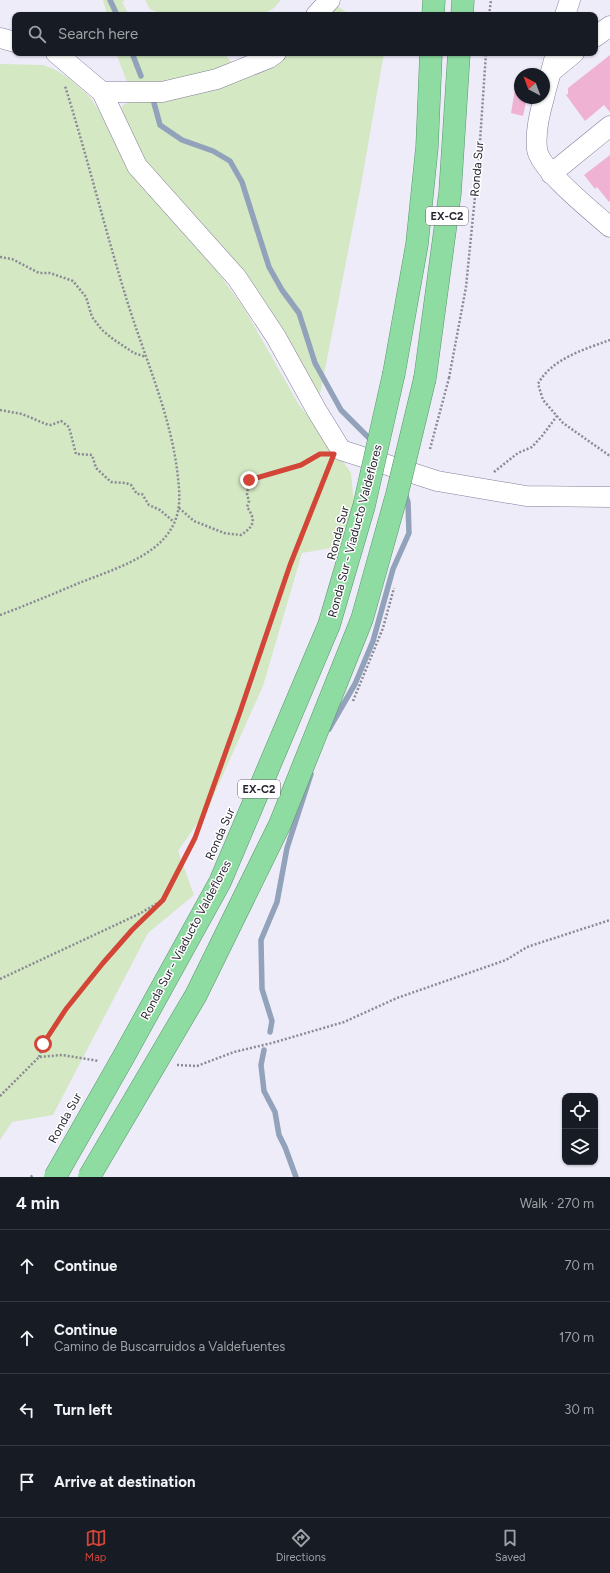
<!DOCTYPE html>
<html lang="en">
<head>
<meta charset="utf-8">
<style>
  :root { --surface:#171b24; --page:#20242c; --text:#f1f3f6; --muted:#9ea1a6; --line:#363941; --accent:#d24537 }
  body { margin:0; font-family:Figtree,sans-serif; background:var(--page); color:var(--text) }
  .controls { position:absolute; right:12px; bottom:12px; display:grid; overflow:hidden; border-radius:8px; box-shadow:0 1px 3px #0004 }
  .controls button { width:36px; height:36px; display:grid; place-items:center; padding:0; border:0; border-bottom:1px solid var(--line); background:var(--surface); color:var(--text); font:20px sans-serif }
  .compass { position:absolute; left:514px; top:68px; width:36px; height:36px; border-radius:50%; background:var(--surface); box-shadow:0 1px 3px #0004; rotate:319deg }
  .stop { position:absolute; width:12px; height:12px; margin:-9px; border:3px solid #d24537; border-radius:50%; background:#fff }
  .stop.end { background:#d24537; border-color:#fff; box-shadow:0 1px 4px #0008 }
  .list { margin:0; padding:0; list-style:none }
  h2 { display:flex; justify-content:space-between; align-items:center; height:52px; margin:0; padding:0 16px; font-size:17px }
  h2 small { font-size:13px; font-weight:400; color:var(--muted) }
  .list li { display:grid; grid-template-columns:26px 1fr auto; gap:12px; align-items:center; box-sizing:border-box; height:72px; padding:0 16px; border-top:1px solid var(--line) }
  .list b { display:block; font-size:15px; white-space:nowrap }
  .list p { margin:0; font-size:13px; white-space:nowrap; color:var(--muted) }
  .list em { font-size:13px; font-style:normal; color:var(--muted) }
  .icon { flex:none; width:22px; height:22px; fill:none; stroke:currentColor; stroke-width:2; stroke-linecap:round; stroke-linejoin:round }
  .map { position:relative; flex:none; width:610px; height:1177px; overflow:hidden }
  .search { position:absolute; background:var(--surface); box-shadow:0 1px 3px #0004; left:12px; right:12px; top:12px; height:44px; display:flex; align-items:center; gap:10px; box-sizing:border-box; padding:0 14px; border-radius:8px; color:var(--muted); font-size:15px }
  .sheet { height:340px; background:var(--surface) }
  nav { display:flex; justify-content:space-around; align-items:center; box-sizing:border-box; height:56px; border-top:1px solid var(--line); background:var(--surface); font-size:11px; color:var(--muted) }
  nav a { display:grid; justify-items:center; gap:2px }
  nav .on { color:var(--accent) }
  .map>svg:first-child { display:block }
  .green { fill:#d3e8c3 }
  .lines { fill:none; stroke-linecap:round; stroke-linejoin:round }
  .stream { stroke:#91a2ba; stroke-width:5.5 }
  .building { fill:#efb2d3 }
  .minor-casing { stroke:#847d9b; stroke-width:21 }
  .trunk-casing { stroke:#58966b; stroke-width:23 }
  .path { stroke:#8c8996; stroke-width:2.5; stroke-dasharray:2 2; stroke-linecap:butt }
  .minor { stroke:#fff; stroke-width:20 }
  .trunk { stroke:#8edca2; stroke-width:22 }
  .trunk-bridge-casing { stroke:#58966b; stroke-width:23; stroke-linecap:butt }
  .path-bridge { stroke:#8c8996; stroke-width:2.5; stroke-dasharray:2 2; stroke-linecap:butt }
  .trunk-bridge { stroke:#8edca2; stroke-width:22 }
  .route { stroke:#d24537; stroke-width:5 }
  .labels { text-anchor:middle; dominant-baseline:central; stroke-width:3; stroke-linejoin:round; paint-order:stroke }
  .shield { fill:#fff; stroke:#68666e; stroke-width:1 }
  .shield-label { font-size:11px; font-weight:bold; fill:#272430 }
  .street-label { font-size:12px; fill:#272430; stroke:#fff }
</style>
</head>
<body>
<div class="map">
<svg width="610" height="1177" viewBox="0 0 610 1177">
  <rect width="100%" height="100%" fill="#efecfa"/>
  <path class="green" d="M103,0H125L122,2L129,15H107Z
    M145,0H281L274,8L262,15H163L150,9Z
    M335,4L350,15H324Z
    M116,53H224L233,64L194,76L166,82H127Z
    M288,53H384L361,185L321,390L318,396L141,157L119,115L123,105L137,99L204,91Z
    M0,64L43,65L54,69L70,79L90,97L104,119L126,164L147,192L212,264L244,308L299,405L334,448L351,473L354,504L343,546L302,553L263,686L208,808L178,851L194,895L148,933L53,1115L12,1122L0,1140Z"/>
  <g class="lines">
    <path class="stream" d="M110,0L117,15
      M132,53L141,76
      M154,103L160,125L182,140L213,151L230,161L242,182L269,267L282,290L299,313L315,363L341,410L373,442
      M329,729L355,684L373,641L393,569L409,533L408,502L405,493
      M270,1032L272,1021L262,989L261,940L277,902L287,848L311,774
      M264,1050L261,1065L264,1091L275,1112L279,1135L285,1147L296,1177"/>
  </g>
  <path class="building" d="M610,55V112L604,105L585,121L566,95L568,94V88Z
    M515,89H520V98H527L523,116L511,113Z
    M610,155V201L609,202L597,187L595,189L584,175Z"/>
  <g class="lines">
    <defs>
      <path id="minor" d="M316,15L330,0
        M565,15L570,0
        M595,37L610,26
        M0,38L15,42
        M56,53L102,92L137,166L237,278L276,337L317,411L341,450L437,481L526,496L610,497
        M551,72L574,53
        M102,92H162L217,79L269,58L276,53
        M544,97L556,53
        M544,98C539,115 535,132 537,149C539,169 594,213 610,227
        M551,174L610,126"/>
      <path id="trunk" d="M433,15L434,0
        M462,15L463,0
        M394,373L417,244L427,147L431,53
        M425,378L450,193L459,53"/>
    </defs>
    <use href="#minor" class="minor-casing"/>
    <use href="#trunk" class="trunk-casing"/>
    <path class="path" d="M489,15L491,0
      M0,257L12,259L39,273H50L73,281L86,297L92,317L102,330L113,339L134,353L146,357
      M610,340C585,349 551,359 538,384L543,400L563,423L610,456
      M449,378L466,287L479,156L486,53
      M0,410L22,414L46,424L51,425L61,421L69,427L76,454L92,455L96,468L111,482L126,483L131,485L137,494H142L149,505L160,510L174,522
      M494,472L518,453L532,447L542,436L557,416
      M179,508L194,521L224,533L241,535C253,527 257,521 247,507L249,501L247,494L249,480L301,465L322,454
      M0,615C27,605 53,594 79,583C109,571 154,558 171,529C181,513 180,495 178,478C172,419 147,363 129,307C106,234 88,159 65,86
      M0,979L139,914L163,900L195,838L240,712L290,565L330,463
      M39,1057C47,1033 64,1012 80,992C104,961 130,932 159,904
      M177,1065L197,1066L234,1052L272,1043L344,1022L397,998L506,960L527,947L610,920
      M0,1096L39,1057L62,1055L99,1061
      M31,1177L33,1174"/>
    <use href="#minor" class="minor"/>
    <use href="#trunk" class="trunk"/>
    <defs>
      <path id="trunk-bridge" d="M55,1177L124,1056L220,882L329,625L364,506L394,373
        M89,1177L196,995L280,824L362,619L397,494L425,378"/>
    </defs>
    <use href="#trunk-bridge" class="trunk-bridge-casing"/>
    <path class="path-bridge" d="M430,449L449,378
      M353,701L383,628L394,588"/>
    <use href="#trunk-bridge" class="trunk-bridge"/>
  </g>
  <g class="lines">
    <path class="route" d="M43,1044L66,1009L103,963L132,930L163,900L195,838L240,712L290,565L334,454H320L301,465L249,480"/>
  </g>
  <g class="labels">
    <g class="shield">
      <rect x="426" y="207" width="42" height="18" rx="3"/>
      <rect x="238" y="780" width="42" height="18" rx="3"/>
    </g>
    <g class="shield-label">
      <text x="447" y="216">EX-C2</text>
      <text x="259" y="789">EX-C2</text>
    </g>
    <g class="street-label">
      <text transform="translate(477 169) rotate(-85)">Ronda Sur</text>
      <text transform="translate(355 531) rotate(-75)">Ronda Sur - Viaducto Valdeflores</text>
      <text transform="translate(338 533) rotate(-75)">Ronda Sur</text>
      <text transform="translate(220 834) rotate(-66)">Ronda Sur</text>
      <text transform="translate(186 940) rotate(-62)">Ronda Sur - Viaducto Valdeflores</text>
      <text transform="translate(65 1118) rotate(-61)">Ronda Sur</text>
    </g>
  </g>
</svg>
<div class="controls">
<button><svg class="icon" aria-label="locate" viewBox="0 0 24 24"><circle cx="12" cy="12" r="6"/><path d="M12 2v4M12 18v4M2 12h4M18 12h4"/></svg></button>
<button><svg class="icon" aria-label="layers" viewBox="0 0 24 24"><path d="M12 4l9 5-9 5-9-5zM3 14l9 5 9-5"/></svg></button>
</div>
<svg class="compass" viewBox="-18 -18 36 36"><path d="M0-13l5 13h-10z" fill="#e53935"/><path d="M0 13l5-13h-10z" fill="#9ea1a6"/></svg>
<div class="stop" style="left:43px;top:1044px"></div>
<div class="stop end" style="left:249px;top:480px"></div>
<div class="search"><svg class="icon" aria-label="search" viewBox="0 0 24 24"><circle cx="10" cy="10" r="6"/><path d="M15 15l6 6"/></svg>Search here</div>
</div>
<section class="sheet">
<h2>4 min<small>Walk · 270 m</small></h2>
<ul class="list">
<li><svg class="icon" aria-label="ahead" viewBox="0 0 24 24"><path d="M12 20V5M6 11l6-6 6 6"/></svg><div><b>Continue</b></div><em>70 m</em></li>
<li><svg class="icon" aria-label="ahead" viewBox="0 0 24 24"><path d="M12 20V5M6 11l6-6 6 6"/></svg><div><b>Continue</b><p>Camino de Buscarruidos a Valdefuentes</p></div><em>170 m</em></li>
<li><svg class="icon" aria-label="left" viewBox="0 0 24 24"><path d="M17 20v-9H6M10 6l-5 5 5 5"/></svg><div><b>Turn left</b></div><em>30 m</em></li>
<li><svg class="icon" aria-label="arrive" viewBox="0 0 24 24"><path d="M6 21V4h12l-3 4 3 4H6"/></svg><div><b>Arrive at destination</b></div></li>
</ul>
</section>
<nav>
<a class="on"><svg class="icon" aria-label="map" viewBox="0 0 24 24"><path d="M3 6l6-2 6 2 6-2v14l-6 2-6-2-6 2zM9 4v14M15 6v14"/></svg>Map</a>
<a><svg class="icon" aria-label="directions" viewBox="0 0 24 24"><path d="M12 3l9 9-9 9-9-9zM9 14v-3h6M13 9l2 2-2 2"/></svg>Directions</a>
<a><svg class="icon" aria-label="saved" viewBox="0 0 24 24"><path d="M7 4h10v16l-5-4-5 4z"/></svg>Saved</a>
</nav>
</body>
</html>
